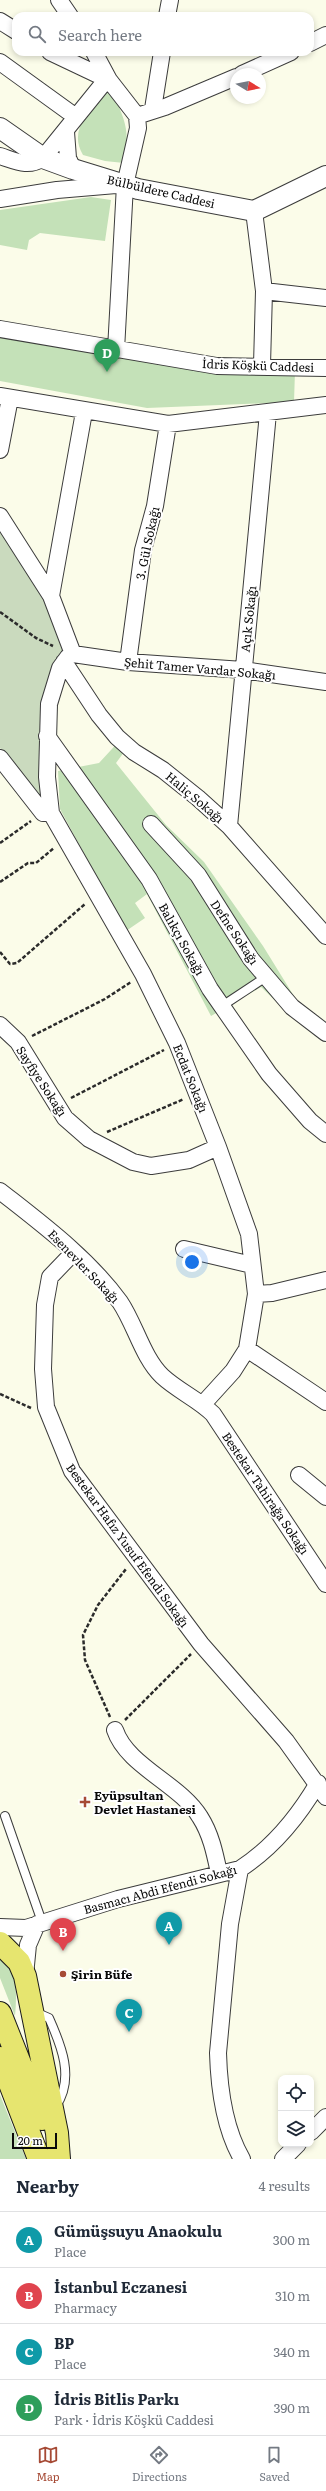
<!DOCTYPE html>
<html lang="en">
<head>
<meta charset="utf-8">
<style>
  :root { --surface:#fff; --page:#f6f6f7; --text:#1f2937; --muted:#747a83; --line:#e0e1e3; --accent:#a64a35 }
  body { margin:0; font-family:Literata,serif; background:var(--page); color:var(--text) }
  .controls { position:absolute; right:12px; bottom:12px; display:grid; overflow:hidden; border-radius:8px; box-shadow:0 2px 6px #0003 }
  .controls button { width:36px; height:36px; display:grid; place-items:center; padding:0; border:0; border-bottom:1px solid var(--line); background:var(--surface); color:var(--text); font:20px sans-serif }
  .compass { position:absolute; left:230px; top:68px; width:36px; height:36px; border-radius:50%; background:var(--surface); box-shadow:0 2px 6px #0003; rotate:100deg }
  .scale { position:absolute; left:12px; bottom:10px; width:45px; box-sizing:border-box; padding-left:4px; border:2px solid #090909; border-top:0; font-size:11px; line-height:14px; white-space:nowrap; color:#090909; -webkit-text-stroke:3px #fff; paint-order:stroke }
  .you { position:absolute; left:192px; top:1262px; width:14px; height:14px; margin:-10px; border:3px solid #fff; border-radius:50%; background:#1a73e8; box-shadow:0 0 0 6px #1a73e833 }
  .badge { display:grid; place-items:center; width:26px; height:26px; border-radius:50%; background:var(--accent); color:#fff; font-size:13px; font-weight:700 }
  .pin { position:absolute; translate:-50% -33px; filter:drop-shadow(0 1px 2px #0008) }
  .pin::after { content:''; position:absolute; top:21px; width:14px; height:12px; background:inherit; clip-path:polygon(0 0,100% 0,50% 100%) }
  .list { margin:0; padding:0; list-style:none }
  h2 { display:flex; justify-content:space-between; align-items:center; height:52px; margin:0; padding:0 16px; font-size:17px }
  h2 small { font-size:13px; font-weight:400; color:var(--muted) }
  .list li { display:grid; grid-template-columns:26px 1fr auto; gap:12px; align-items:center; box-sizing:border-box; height:56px; padding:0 16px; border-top:1px solid var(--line) }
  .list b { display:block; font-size:15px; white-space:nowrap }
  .list p { margin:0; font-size:13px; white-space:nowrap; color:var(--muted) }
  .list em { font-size:13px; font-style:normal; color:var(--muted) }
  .icon { flex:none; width:22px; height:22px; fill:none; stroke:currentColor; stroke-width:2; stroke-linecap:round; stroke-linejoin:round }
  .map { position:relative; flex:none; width:326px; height:2159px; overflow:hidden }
  .search { position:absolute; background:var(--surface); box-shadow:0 2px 6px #0003; left:12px; right:12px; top:12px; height:44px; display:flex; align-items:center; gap:10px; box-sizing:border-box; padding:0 14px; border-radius:12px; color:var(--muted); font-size:15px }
  .sheet { height:276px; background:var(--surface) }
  nav { display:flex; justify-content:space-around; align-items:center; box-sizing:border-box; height:56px; border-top:1px solid var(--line); background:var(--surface); font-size:11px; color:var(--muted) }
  nav a { display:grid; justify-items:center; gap:2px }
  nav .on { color:var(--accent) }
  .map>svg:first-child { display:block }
  .green { fill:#c4e1b8 }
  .cemetery { fill:#cadabe }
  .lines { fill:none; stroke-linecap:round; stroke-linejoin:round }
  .service-casing { stroke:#3c3c3c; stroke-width:10 }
  .minor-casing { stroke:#3c3c3c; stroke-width:18 }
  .tertiary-casing { stroke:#3c3c3c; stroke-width:22 }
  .primary-casing { stroke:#1a1a1a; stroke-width:24 }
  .path { stroke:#2b2b2b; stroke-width:2.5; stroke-dasharray:4 2; stroke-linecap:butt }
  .service { stroke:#fff; stroke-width:8 }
  .minor { stroke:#fff; stroke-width:16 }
  .tertiary { stroke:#fff; stroke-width:20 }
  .primary { stroke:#e6e56f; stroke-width:22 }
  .poi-dot { fill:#a64a35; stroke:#fff; stroke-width:1.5 }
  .labels { text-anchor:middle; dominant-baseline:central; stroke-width:4; stroke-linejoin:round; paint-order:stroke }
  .street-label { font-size:12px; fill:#090909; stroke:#fff }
  .poi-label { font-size:12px; font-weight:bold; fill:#090909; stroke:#fff; text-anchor:start }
</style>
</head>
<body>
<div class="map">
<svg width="326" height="2159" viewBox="0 0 326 2159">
  <rect width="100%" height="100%" fill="#fbfce9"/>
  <path class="green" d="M107,93L113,94C126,122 130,131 124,163L105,161L83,155C69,132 87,113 100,94Z
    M91,197L111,200L105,241L40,233L29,240L27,250L0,245V210Z
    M0,335L295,371L294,402L147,408L0,381Z
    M123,737L130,744L116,763L166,825L204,862L263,946L297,1001L288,1013L261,987L211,1016L147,894L135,903L145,918L126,931L60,809L58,771L99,763Z
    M0,1954C18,1970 17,1994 15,2016L0,1978Z
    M0,2095L26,2159H0Z"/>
  <path class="cemetery" d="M0,525L56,621L65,643L61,657L43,794L40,798L0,748Z"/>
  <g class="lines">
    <defs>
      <path id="service" d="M222,1006L266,977
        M5,1816L42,1922
        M35,2012L49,2018C61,2045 75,2078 56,2106"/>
      <path id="minor" d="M59,0L70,16
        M167,16L170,0
        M0,21L16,31
        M310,43L326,35
        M50,52L109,80
        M94,52L109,80L137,116L138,128L125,185L116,350
        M0,62L76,117
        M242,74L291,52
        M153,109L162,52
        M137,116L165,107L236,77
        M66,132L68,158L73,169
        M0,156C16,161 28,168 43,158L102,85L109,80
        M0,199L57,190L116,185
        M254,211L264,291L262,365
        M264,291L326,298
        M0,329L217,366L326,368
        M0,396L168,424L326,405
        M0,450L10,398
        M0,516L51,596L73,654
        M51,596L84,412
        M73,654L68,657L60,668L49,704L47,777L51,813L143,974L177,1043L218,1147L249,1234L256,1294L247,1349L326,1402
        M73,654L128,662L243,670L326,682
        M64,662L99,715L117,737L134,752L163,770L198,798L229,826L326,936
        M128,662L143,550L155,506L168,424
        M47,736L149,879L210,989L269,1074L310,1121L326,1134
        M0,758L43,813H51
        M151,824L198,875L251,959L292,1007L326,1033
        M229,826L268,413
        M0,1025L18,1042L65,1118L89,1139L133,1162L151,1166L189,1160L218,1147
        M0,1191C42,1224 88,1258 120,1302C135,1324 143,1358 162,1376C178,1391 198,1399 213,1414L326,1584
        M184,1249L252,1265
        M74,1252L50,1277L45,1305L43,1369L46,1407L72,1471L201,1644L286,1741L326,1797
        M256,1294L272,1293L326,1280
        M203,1404L233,1371L247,1349
        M299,1475L326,1497
        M115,1730C127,1766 180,1784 200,1817C211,1834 215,1854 219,1873
        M240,1869L230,1924L218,2053C219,2088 224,2128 242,2159
        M0,1927L26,1928L118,1899L240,1869C274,1847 298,1817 318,1783
        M25,1975L28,1945L37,1924
        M311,2132L326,2117
        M283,2159L298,2144"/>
      <path id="tertiary" d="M0,128L43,158L73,169L138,189L254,211L326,176"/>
      <path id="primary" d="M0,1943L19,1962L25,1976L57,2133L59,2159
        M0,2013L42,2119
        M0,2058L39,2159"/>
    </defs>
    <use href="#service" class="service-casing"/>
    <use href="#minor" class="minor-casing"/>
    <use href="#tertiary" class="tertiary-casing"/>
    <use href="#primary" class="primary-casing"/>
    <path class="path" d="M0,612L36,638L53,646
      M0,843L31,821
      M0,882L28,863H36L54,848
      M0,952L10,964L17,963L85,904
      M32,1036L105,999L131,982
      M71,1098L164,1050
      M107,1132L184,1099
      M0,1394L31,1408
      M110,1717L85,1660L83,1635L98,1605L126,1569
      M125,1720L191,1654"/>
    <use href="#service" class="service"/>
    <use href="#minor" class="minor"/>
    <use href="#tertiary" class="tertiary"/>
    <use href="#primary" class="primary"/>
  </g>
  <g class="poi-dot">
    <path d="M83 1796h4v4h4v4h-4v4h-4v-4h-4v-4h4z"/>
    <circle cx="63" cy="1974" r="4"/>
  </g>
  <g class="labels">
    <g class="street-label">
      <text transform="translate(161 191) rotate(13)">Bülbüldere Caddesi</text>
      <text transform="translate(258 365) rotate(2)">İdris Köşkü Caddesi</text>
      <text transform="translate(147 543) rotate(-78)">3. Gül Sokağı</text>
      <text transform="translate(248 619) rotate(-84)">Açık Sokağı</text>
      <text transform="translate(200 668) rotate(5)">Şehit Tamer Vardar Sokağı</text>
      <text transform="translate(195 797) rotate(40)">Haliç Sokağı</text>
      <text transform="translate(235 932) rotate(56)">Defne Sokağı</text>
      <text transform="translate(182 939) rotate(61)">Balıkçı Sokağı</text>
      <text transform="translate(191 1078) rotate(68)">Ecdat Sokağı</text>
      <text transform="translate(42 1081) rotate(57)">Sayfiye Sokağı</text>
      <text transform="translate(84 1266) rotate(46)">Esenevler Sokağı</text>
      <text transform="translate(266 1493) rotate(56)">Bestekar Tahirağa Sokağı</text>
      <text transform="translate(128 1545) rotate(54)">Bestekar Hafız Yusuf Efendi Sokağı</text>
      <text transform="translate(160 1889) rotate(-15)">Basmacı Abdi Efendi Sokağı</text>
    </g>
    <g class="poi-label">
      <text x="94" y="1795">Eyüpsultan<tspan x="94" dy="14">Devlet Hastanesi</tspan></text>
      <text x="71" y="1974">Şirin Büfe</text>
    </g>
  </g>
</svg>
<div class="controls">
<button><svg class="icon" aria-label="locate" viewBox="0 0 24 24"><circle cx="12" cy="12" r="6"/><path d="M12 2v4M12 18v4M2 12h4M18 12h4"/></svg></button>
<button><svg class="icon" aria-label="layers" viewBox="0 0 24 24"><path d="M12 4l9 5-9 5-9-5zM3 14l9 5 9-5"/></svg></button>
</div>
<svg class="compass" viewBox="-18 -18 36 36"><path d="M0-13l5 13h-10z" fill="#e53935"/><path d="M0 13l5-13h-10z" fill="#747a83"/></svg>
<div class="scale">20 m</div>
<div class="you"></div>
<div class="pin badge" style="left:169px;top:1945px;background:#0f9aa8">A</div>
<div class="pin badge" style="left:63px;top:1951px;background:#e0444e">B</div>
<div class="pin badge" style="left:129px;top:2032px;background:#0f9aa8">C</div>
<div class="pin badge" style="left:107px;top:372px;background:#2e9e5b">D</div>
<div class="search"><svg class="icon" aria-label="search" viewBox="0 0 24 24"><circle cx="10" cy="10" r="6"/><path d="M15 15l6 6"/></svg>Search here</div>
</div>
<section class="sheet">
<h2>Nearby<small>4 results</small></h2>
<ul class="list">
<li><span class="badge" style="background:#0f9aa8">A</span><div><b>Gümüşsuyu Anaokulu</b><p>Place</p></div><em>300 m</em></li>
<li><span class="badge" style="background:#e0444e">B</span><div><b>İstanbul Eczanesi</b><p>Pharmacy</p></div><em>310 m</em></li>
<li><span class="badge" style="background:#0f9aa8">C</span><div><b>BP</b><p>Place</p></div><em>340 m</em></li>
<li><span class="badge" style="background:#2e9e5b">D</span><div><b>İdris Bitlis Parkı</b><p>Park · İdris Köşkü Caddesi</p></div><em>390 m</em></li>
</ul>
</section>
<nav>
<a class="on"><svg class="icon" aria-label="map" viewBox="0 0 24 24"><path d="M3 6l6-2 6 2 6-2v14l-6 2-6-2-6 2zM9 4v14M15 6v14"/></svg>Map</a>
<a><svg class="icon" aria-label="directions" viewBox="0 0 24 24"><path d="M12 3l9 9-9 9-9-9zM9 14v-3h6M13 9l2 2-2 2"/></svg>Directions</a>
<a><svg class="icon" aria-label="saved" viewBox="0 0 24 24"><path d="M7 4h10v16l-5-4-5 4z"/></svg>Saved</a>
</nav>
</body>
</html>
